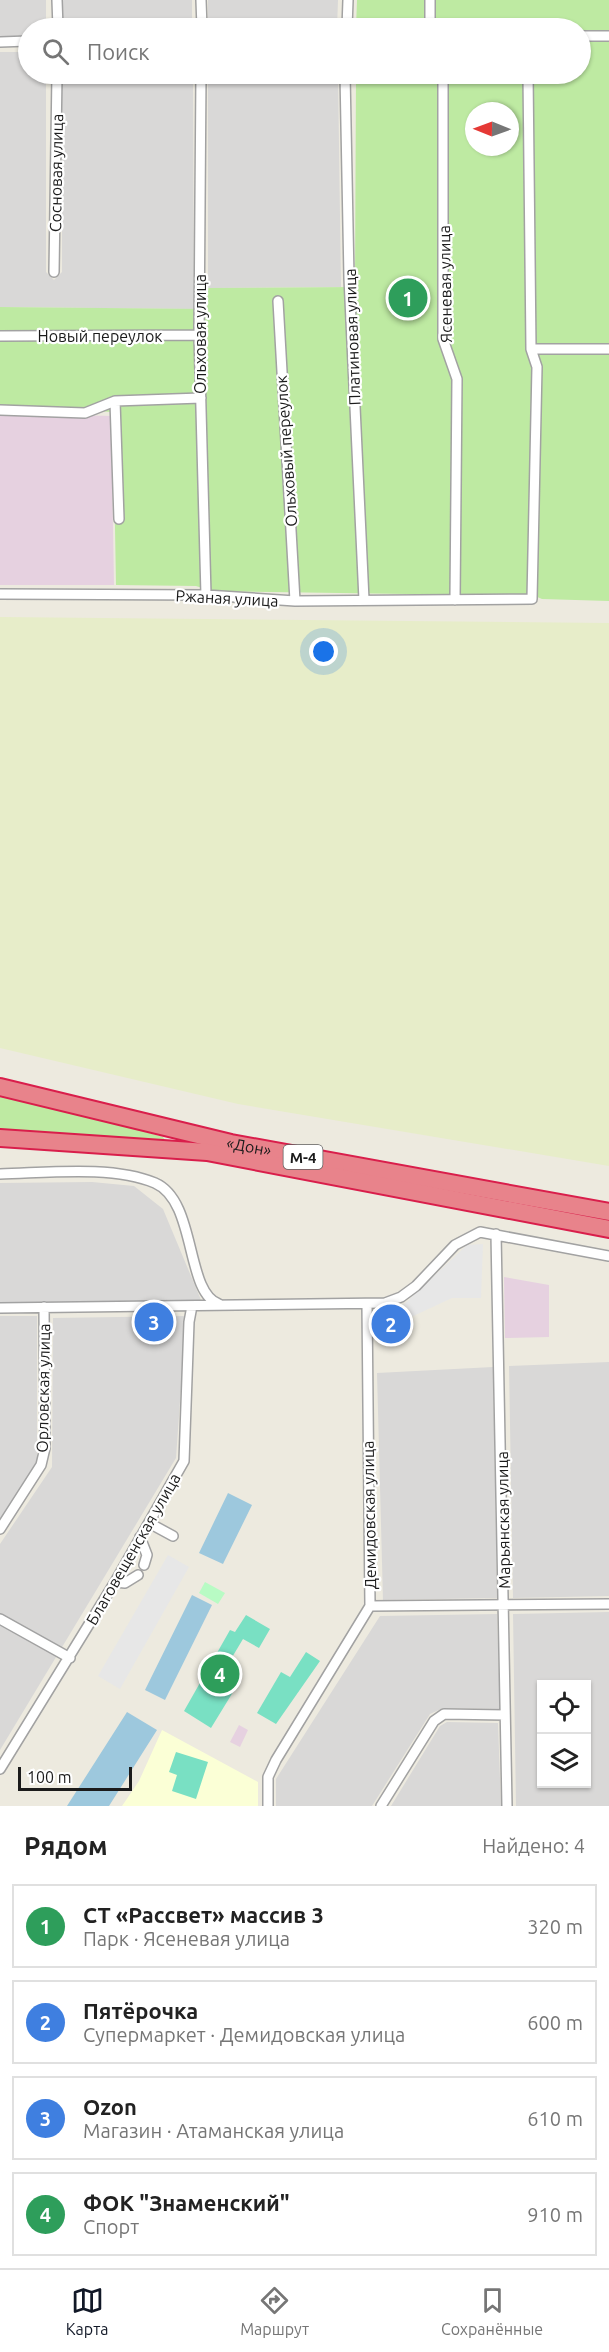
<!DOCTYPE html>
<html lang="ru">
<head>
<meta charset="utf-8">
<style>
  :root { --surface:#fff; --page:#f6f6f6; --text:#222; --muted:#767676; --line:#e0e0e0; --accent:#111827 }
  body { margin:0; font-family:Ubuntu,sans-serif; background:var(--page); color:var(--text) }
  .controls { position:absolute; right:18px; bottom:18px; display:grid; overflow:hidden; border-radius:0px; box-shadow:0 2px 4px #0004 }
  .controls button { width:54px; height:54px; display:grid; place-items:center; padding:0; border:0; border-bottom:2px solid var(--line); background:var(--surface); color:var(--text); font:30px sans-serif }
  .compass { position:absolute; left:465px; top:102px; width:54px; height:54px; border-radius:50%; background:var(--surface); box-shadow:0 2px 4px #0004; rotate:271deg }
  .scale { position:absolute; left:18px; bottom:15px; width:114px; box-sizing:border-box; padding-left:6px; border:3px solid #1b1b1b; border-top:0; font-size:16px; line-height:21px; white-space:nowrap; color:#1b1b1b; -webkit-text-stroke:4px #fff; paint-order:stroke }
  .you { position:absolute; left:324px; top:652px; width:21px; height:21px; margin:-15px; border:4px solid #fff; border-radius:50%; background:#1a73e8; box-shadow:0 0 0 9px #1a73e833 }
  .badge { display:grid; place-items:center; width:39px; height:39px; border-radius:50%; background:var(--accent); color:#fff; font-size:20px; font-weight:700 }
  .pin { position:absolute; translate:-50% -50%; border:3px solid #fff; box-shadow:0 2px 6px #0006 }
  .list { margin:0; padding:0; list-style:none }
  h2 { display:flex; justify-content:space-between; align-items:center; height:78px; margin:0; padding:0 24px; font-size:26px }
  h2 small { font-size:20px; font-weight:400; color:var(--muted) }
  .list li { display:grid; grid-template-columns:39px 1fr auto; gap:18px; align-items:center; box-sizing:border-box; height:84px; margin:0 12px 12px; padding:0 12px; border:2px solid var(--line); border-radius:0px }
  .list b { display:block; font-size:22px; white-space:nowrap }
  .list p { margin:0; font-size:20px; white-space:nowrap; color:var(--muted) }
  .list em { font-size:20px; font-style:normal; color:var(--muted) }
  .icon { flex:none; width:33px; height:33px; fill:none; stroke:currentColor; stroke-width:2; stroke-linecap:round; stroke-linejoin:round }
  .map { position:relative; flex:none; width:609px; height:1806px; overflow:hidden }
  .search { position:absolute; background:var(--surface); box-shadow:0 2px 4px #0004; left:18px; right:18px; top:18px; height:66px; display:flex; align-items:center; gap:15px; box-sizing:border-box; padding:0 21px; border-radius:33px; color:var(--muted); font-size:22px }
  .sheet { height:462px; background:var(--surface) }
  nav { display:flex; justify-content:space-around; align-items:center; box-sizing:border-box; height:84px; border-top:2px solid var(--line); background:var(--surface); font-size:16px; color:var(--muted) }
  nav a { display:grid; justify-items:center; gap:3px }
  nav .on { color:var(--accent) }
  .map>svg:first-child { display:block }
  .residential { fill:#d9d8d7; fill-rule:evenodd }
  .industrial { fill:#e6d1e0 }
  .education { fill:#fbffd6 }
  .farmland { fill:#e7edc9 }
  .grass { fill:#beeaa2; fill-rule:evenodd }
  .park { fill:#b8fbc4 }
  .pitch { fill:#79e0c3 }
  .parking { fill:#e7e7e7 }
  .water { fill:#9dc8dd }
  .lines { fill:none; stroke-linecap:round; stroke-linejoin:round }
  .street-casing { stroke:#a2a2a2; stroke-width:12 }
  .highway-casing { stroke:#d91e4b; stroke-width:20 }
  .street { stroke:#fff; stroke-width:9 }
  .highway { stroke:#e8838b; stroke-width:16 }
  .labels { text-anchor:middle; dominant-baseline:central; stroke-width:4.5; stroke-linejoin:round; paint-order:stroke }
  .shield { fill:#fff; stroke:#5f5f5f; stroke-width:1.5 }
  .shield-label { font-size:15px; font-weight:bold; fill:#1b1b1b }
  .street-label { font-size:16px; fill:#1b1b1b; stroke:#fff }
</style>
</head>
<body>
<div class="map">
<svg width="609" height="1806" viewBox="0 0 609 1806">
  <rect width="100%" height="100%" fill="#edeadf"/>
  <path class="residential" d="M0,0H46V28H28V36H0Z
    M61,0H192V28H62Z
    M208,0H338L337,28H208Z
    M0,52H28V74H46V272L54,280L62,272V74H193L194,309L0,307Z
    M208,74H338L341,287L208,288Z
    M92,1182L134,1186L163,1209L201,1300L0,1304V1183Z
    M0,1316H37V1462L0,1520Z
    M186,1316L176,1458L0,1750V1544L52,1467L53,1318Z
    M609,1362V1596L513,1598L509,1366Z
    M493,1367L497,1598L383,1600L377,1373Z
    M609,1612V1806H516L513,1614ZM542,1684H586V1784H542Z
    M497,1614L500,1709L443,1708L430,1714L372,1806H276V1779L380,1616Z
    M447,1722L498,1723L501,1806H391L440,1726Z"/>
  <path class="industrial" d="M0,413L111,416L114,585H0Z
    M504,1277L549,1285V1337L505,1338Z
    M239,1725L248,1730L240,1747L230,1742Z"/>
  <path class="education" d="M162,1730L258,1782V1806H122L139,1781Z"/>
  <path class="farmland" d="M0,617L609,623V1166L238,1104L0,1048Z"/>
  <path class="grass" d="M357,0H609V601L542,599L535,596L212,591L196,586L116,585L113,412L0,406V307L207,309L208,288L355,287L356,74H580V28H356ZM474,111H510V147H474Z
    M0,1091L163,1137L165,1140L0,1132Z"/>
  <path class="park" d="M205,1582L225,1593L218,1604L199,1593Z"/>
  <path class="pitch" d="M246,1615L270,1629L259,1648L243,1639L225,1669L241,1679L211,1728L184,1711L230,1630L235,1632Z
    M306,1652L320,1661L276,1724L257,1713L281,1672L290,1677Z
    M176,1752L208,1762L196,1799L172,1791L177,1775L169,1772Z"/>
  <path class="parking" d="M483,1244L481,1298H452L409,1318L375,1319V1307L402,1306L467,1245Z
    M168,1555L189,1567L120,1689L98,1676Z"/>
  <path class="water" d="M228,1493L252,1505L223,1564L199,1553Z
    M192,1595L212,1605L165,1700L145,1690Z
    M127,1712L157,1730L109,1806H67Z"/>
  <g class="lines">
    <defs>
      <path id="street" d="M57,0L58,28
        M201,0L202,28
        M430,0V28
        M347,28L348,0
        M580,36H609
        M0,42L28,41
        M201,74L199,335L206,595
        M345,74L349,278L364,600
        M443,74V339L457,379L455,600
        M528,74L531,349H609
        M54,272L57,74
        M278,301L295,601
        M0,336L199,335
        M115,401L119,519
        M0,410L85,413L115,401L201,398
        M0,594L206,595L295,601L532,599L537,367L531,349
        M0,1174C46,1173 112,1165 155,1183C197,1201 185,1293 219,1304
        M496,1234L507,1806
        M0,1308L385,1303L401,1297L416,1286L455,1245L480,1232L609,1256
        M149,1523L173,1536
        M0,1529L41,1465L45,1448L44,1307
        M140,1537L147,1555L144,1565
        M115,1582L125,1583L138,1575
        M370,1606L609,1604
        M0,1619L70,1658
        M0,1769L115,1582L184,1461L189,1322L192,1306
        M268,1806V1777L276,1760L370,1606L367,1304
        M381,1806L434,1721L444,1714L505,1715"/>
      <g id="highway">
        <path id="s1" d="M0,1087L231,1143L609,1212"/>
        <path d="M0,1138L207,1152L609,1229"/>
      </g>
    </defs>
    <use href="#street" class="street-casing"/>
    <use href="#highway" class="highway-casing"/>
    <use href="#street" class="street"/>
    <use href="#highway" class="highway"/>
  </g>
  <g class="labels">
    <rect class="shield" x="283.5" y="1145" width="39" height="24" rx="4.5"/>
    <g class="shield-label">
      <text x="303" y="1157">М-4</text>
    </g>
    <g class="street-label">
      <text transform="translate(56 173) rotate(-89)">Сосновая улица</text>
      <text transform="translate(445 284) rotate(-91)">Ясеневая улица</text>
      <text transform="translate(200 334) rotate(-90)">Ольховая улица</text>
      <text x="100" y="336">Новый переулок</text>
      <text transform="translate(352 337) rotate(-92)">Платиновая улица</text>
      <text transform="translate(286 451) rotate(-94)">Ольховый переулок</text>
      <text transform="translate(227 598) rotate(3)">Ржаная улица</text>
      <text stroke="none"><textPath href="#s1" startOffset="256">«Дон»</textPath></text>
      <text transform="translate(43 1388) rotate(-89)">Орловская улица</text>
      <text transform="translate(369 1515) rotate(-91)">Демидовская улица</text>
      <text transform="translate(503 1520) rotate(-91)">Марьянская улица</text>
      <text transform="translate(133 1549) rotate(-60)">Благовещенская улица</text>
    </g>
  </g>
</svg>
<div class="controls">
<button><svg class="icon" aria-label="locate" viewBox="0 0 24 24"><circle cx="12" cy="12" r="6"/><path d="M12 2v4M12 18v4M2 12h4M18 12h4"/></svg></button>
<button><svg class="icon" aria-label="layers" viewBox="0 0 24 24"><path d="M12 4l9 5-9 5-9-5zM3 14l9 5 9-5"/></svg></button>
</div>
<svg class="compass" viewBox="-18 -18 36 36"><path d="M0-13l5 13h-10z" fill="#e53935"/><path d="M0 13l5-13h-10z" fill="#767676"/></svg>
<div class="scale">100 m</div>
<div class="you"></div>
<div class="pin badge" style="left:408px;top:298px;background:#2e9e5b">1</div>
<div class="pin badge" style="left:391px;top:1324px;background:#3f7fe0">2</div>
<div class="pin badge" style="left:154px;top:1322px;background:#3f7fe0">3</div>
<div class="pin badge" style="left:220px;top:1674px;background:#2e9e5b">4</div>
<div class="search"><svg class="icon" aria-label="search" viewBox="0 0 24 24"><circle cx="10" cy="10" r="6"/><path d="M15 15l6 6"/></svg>Поиск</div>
</div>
<section class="sheet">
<h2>Рядом<small>Найдено: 4</small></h2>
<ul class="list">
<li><span class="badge" style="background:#2e9e5b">1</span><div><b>СТ «Рассвет» массив 3</b><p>Парк · Ясеневая улица</p></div><em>320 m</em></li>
<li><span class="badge" style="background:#3f7fe0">2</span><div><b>Пятёрочка</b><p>Супермаркет · Демидовская улица</p></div><em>600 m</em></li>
<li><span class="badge" style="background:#3f7fe0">3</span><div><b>Ozon</b><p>Магазин · Атаманская улица</p></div><em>610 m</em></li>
<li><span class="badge" style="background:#2e9e5b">4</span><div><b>ФОК &quot;Знаменский&quot;</b><p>Спорт</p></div><em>910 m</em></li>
</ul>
</section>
<nav>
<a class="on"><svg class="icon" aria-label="map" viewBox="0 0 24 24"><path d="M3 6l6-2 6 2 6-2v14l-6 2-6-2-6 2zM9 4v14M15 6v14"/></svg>Карта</a>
<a><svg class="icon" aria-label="directions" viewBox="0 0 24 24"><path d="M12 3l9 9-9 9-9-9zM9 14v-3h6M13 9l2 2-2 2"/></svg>Маршрут</a>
<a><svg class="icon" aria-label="saved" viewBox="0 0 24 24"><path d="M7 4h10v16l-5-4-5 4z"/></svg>Сохранённые</a>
</nav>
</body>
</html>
